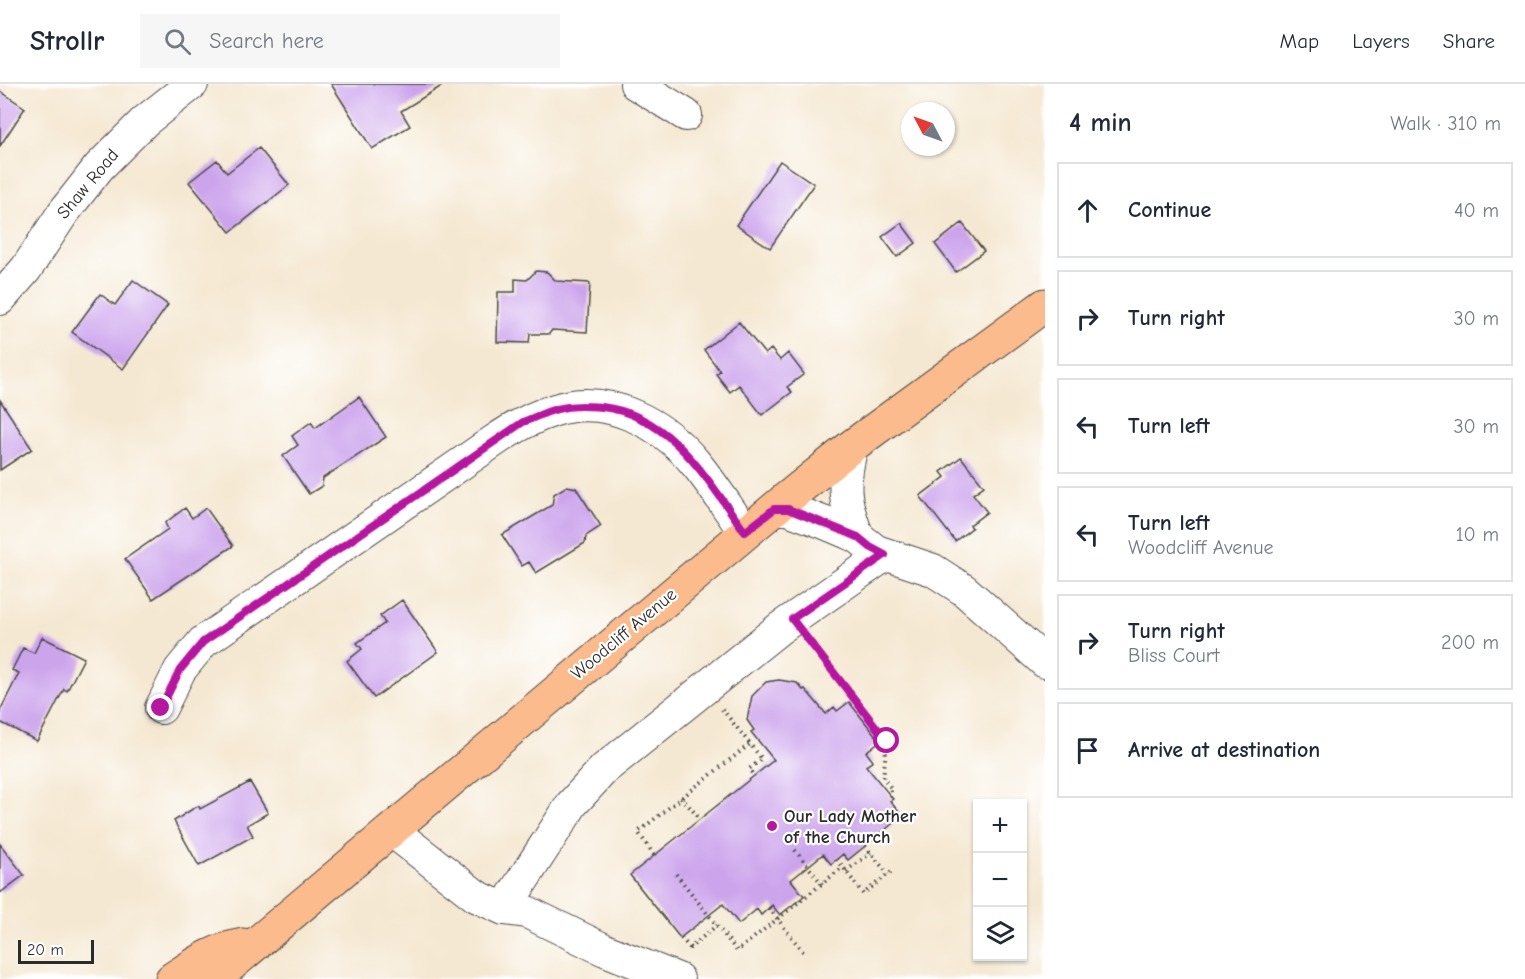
<!DOCTYPE html>
<html lang="en">
<head>
<meta charset="utf-8">
<style>
  :root { --surface:#fff; --page:#f6f6f7; --text:#1f2937; --muted:#747a83; --line:#e0e1e3 }
  body { margin:0; font-family:"Comic Neue",sans-serif; background:var(--page); color:var(--text) }
  .controls { position:absolute; right:18px; bottom:18px; display:grid; overflow:hidden; border-radius:0px; box-shadow:0 2px 4px #0004 }
  .controls button { width:54px; height:54px; display:grid; place-items:center; padding:0; border:0; border-bottom:2px solid var(--line); background:var(--surface); color:var(--text); font:30px sans-serif }
  .compass { position:absolute; left:901px; top:18px; width:54px; height:54px; border-radius:50%; background:var(--surface); box-shadow:0 2px 4px #0004; rotate:311deg }
  .scale { position:absolute; left:18px; bottom:15px; width:76px; box-sizing:border-box; padding-left:6px; border:3px solid #2b2b2b; border-top:0; font-size:16px; line-height:21px; white-space:nowrap; color:#2b2b2b; -webkit-text-stroke:4px #fff; paint-order:stroke }
  .stop { position:absolute; width:18px; height:18px; margin:-14px; border:4px solid #b5179e; border-radius:50%; background:#fff }
  .stop.end { background:#b5179e; border-color:#fff; box-shadow:0 2px 6px #0008 }
  .list { margin:0; padding:0; list-style:none }
  h2 { display:flex; justify-content:space-between; align-items:center; height:78px; margin:0; padding:0 24px; font-size:26px }
  h2 small { font-size:20px; font-weight:400; color:var(--muted) }
  .list li { display:grid; grid-template-columns:39px 1fr auto; gap:18px; align-items:center; box-sizing:border-box; height:96px; margin:0 12px 12px; padding:0 12px; border:2px solid var(--line); border-radius:0px }
  .list b { display:block; font-size:22px; white-space:nowrap }
  .list p { margin:0; font-size:20px; white-space:nowrap; color:var(--muted) }
  .list em { font-size:20px; font-style:normal; color:var(--muted) }
  .icon { flex:none; width:33px; height:33px; fill:none; stroke:currentColor; stroke-width:2; stroke-linecap:round; stroke-linejoin:round }
  .map { position:relative; flex:none; width:1045px; height:895px; overflow:hidden }
  header { display:flex; align-items:center; gap:36px; box-sizing:border-box; height:84px; padding:0 30px; background:var(--surface); border-bottom:2px solid var(--line) }
  header strong { font-size:28px }
  nav { display:flex; gap:33px; margin-inline-start:auto; font-size:21px }
  .search { width:420px; height:54px; background:var(--page); display:flex; align-items:center; gap:15px; box-sizing:border-box; padding:0 21px; border-radius:0px; color:var(--muted); font-size:22px }
  main { display:flex }
  aside { flex:1; background:var(--surface) }
  .map>svg:first-child { display:block }
  .building { fill:#cca4ec }
  .lines { fill:none; stroke-linecap:round; stroke-linejoin:round }
  .minor-casing { stroke:#494744; stroke-width:34 }
  .major-casing { stroke:#494744; stroke-width:35 }
  .path { stroke:#494744; stroke-width:4; stroke-dasharray:1.5 4.5; stroke-linecap:butt }
  .minor { stroke:#fff; stroke-width:32 }
  .major { stroke:#fbbb8d; stroke-width:33 }
  .route { stroke:#b5179e; stroke-width:8 }
  .poi-dot { fill:#b5179e; stroke:#fff; stroke-width:2 }
  .labels { text-anchor:middle; dominant-baseline:central; stroke-width:4.5; stroke-linejoin:round; paint-order:stroke }
  .street-label { font-size:18px; fill:#2b2b2b; stroke:#fff }
  .poi-label { font-size:18px; font-weight:bold; fill:#2b2b2b; stroke:#fff; text-anchor:start }
</style>
</head>
<body>
<header>
<strong>Strollr</strong>
<div class="search"><svg class="icon" aria-label="search" viewBox="0 0 24 24"><circle cx="10" cy="10" r="6"/><path d="M15 15l6 6"/></svg>Search here</div>
<nav><a>Map</a><a>Layers</a><a>Share</a></nav>
</header>
<main>
<div class="map">
<svg width="1045" height="895" viewBox="0 0 1045 895">
  <rect width="100%" height="100%" fill="#fff"/>
  <filter id="ink" filterUnits="userSpaceOnUse"><feTurbulence type="fractalNoise" baseFrequency=".0167" numOctaves="2"/><feDisplacementMap in="SourceGraphic" scale="12" xChannelSelector="R" yChannelSelector="G"/><feConvolveMatrix kernelMatrix="1 2 1 2 8 2 1 2 1" color-interpolation-filters="sRGB"/></filter>
  <filter id="wash" filterUnits="userSpaceOnUse"><feTurbulence type="fractalNoise" baseFrequency=".008" numOctaves="4" result="noise"/><feDisplacementMap in="SourceGraphic" scale="24" xChannelSelector="R" yChannelSelector="G"/><feGaussianBlur stdDeviation="1.35" result="paint"/><feColorMatrix in="noise" values="0 0 0 0 0 0 0 0 0 0 0 0 0 0 0 0 0 1.4 0 .05"/><feComposite in="paint" operator="in"/></filter>
  <g filter="url(#wash)">
    <rect width="100%" height="100%" fill="#f5e8d2"/>
    <g id="blocks">
      <path class="building" d="M331,0H445L401,27L410,42L372,65Z
        M0,7L25,24L0,62Z
        M259,64L289,101L230,148L189,98L217,76L227,89Z
        M780,77L814,100L770,164L736,141Z
        M901,139L916,159L897,173L882,153Z
        M962,139L984,167L956,188L935,160Z
        M536,187L547,188L556,197L590,199L587,248L552,246L549,250H530L529,259L497,258L498,208H515V195L527,196Z
        M133,196L168,221L123,285L72,248L100,210L115,221Z
        M739,238L765,270L771,265L780,276L788,269L804,290L787,303L792,308L762,331L739,301L730,308L716,290L720,287L704,266Z
        M359,313L386,353L323,394L322,402L309,410L283,372L298,361L292,352L311,338L315,344Z
        M0,316L32,365L0,386Z
        M961,373L984,402L973,410L987,428L970,441L972,444L955,457L920,412L945,393L941,388Z
        M567,402L576,404L601,442L586,452L585,459L536,489L529,478L522,482L502,451L552,421L554,410Z
        M185,424L192,434L206,424L233,462L153,515L125,475L168,445L165,439Z
        M402,516L438,568L374,614L347,577L362,565L357,559L385,539L380,532Z
        M42,553L84,574L67,607L64,605L37,657L0,638V627L19,589L12,586L23,564L34,569Z
        M779,596L797,599L803,606L805,605L826,630L834,623L837,627L849,618L880,657L866,668L873,677L866,682L893,715L890,717L902,732L848,776L843,770L831,780L823,770L791,796L804,812L780,831L772,821L761,831L757,825L739,840L723,820L680,854L630,791L774,676L751,648L754,646L747,636L752,612L766,598Z
        M250,698L268,729L247,741L253,752L199,782L174,737L194,724L199,722L200,725Z
        M0,760L24,791L0,809Z"/>
    </g>
  </g>
  <g filter="url(#ink)">
    <use href="#blocks" fill-opacity="0" stroke="#494744" stroke-width="1.5"/>
    <g class="lines">
      <defs>
        <path id="minor" d="M636,0L686,31
          M0,215L26,185L63,129L99,83L145,37L192,0
          M852,362C842,401 843,415 858,453
          M774,425H788L825,439L858,453L876,467L933,486L964,506L1045,578
          M161,624L180,586L203,558L494,357C513,344 532,333 555,326C608,309 664,340 697,381C714,402 729,426 745,448
          M391,746L476,812L504,825L527,828L605,866L678,895
          M504,825L572,720L604,685L780,544L885,471"/>
        <path id="major" d="M172,895C195,880 216,865 243,861
          M214,895L786,415L852,362L1045,221"/>
      </defs>
      <use href="#minor" class="minor-casing"/>
      <use href="#major" class="major-casing"/>
      <path class="path" d="M809,557L887,657L883,694L892,705L889,710
        M722,625L762,675L749,685L754,692
        M681,713L700,735
        M865,762L888,790
        M795,766L822,800
        M654,771L638,748L750,660
        M837,775L863,810L891,788
        M846,787L871,769
        M676,790L737,867L843,783
        M769,824L804,869
        M681,854L690,864L717,841"/>
      <use href="#minor" class="minor"/>
      <use href="#major" class="major"/>
    </g>
  </g>
  <g class="lines" filter="url(#ink)">
    <path class="route" d="M161,624L180,586L203,558L523,338C534,334 545,328 557,325C572,321 587,322 602,323C672,331 708,397 745,448L774,425H788L858,453L870,463L885,471L792,535L887,657"/>
  </g>
  <circle class="poi-dot" cx="772" cy="742" r="6"/>
  <g class="labels">
    <g class="street-label">
      <text transform="translate(88 100) rotate(-50)">Shaw Road</text>
      <text transform="translate(624 550) rotate(-40)">Woodcliff Avenue</text>
    </g>
    <g class="poi-label">
      <text x="784" y="732">Our Lady Mother<tspan x="784" dy="21">of the Church</tspan></text>
    </g>
  </g>
</svg>
<div class="controls">
<button>+</button>
<button>−</button>
<button><svg class="icon" aria-label="layers" viewBox="0 0 24 24"><path d="M12 4l9 5-9 5-9-5zM3 14l9 5 9-5"/></svg></button>
</div>
<svg class="compass" viewBox="-18 -18 36 36"><path d="M0-13l5 13h-10z" fill="#e53935"/><path d="M0 13l5-13h-10z" fill="#747a83"/></svg>
<div class="scale">20 m</div>
<div class="stop" style="left:887px;top:657px"></div>
<div class="stop end" style="left:161px;top:624px"></div>
</div>
<aside>
<h2>4 min<small>Walk · 310 m</small></h2>
<ul class="list">
<li><svg class="icon" aria-label="ahead" viewBox="0 0 24 24"><path d="M12 20V5M6 11l6-6 6 6"/></svg><div><b>Continue</b></div><em>40 m</em></li>
<li><svg class="icon" aria-label="right" viewBox="0 0 24 24"><path d="M7 20v-9h11M14 6l5 5-5 5"/></svg><div><b>Turn right</b></div><em>30 m</em></li>
<li><svg class="icon" aria-label="left" viewBox="0 0 24 24"><path d="M17 20v-9H6M10 6l-5 5 5 5"/></svg><div><b>Turn left</b></div><em>30 m</em></li>
<li><svg class="icon" aria-label="left" viewBox="0 0 24 24"><path d="M17 20v-9H6M10 6l-5 5 5 5"/></svg><div><b>Turn left</b><p>Woodcliff Avenue</p></div><em>10 m</em></li>
<li><svg class="icon" aria-label="right" viewBox="0 0 24 24"><path d="M7 20v-9h11M14 6l5 5-5 5"/></svg><div><b>Turn right</b><p>Bliss Court</p></div><em>200 m</em></li>
<li><svg class="icon" aria-label="arrive" viewBox="0 0 24 24"><path d="M6 21V4h12l-3 4 3 4H6"/></svg><div><b>Arrive at destination</b></div></li>
</ul>
</aside>
</main>
</body>
</html>
